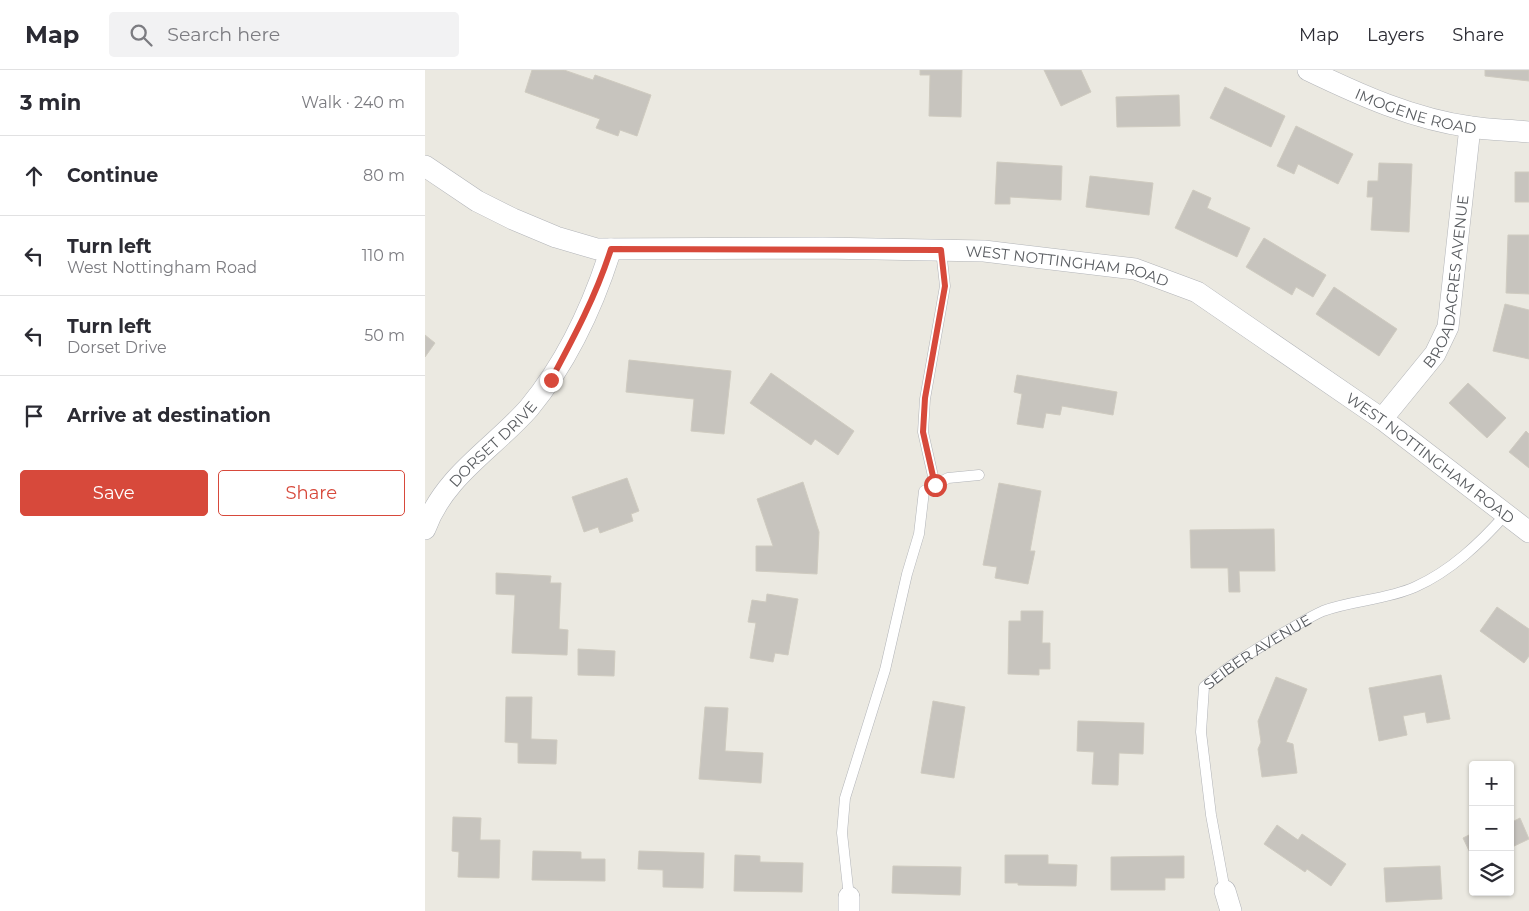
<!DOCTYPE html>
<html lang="en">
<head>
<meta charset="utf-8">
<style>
  :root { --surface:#fff; --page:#f2f2f3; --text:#2b2b33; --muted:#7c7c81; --line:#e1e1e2; --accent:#d7493b }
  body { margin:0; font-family:Montserrat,sans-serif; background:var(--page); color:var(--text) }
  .controls { position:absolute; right:15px; bottom:15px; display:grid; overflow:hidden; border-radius:5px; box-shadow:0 1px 4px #0004 }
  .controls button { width:45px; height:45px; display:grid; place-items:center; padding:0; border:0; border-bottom:1px solid var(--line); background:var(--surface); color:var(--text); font:25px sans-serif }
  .stop { position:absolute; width:15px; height:15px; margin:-11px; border:4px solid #d7493b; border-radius:50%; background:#fff }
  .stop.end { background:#d7493b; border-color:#fff; box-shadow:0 1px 5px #0008 }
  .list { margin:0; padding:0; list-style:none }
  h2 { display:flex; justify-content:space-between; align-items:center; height:65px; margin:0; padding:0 20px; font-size:21px }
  h2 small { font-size:16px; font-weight:400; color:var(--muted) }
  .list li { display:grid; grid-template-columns:32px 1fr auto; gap:15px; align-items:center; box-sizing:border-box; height:80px; padding:0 20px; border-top:1px solid var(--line) }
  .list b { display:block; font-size:19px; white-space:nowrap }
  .list p { margin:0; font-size:16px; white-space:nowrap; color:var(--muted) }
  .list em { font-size:16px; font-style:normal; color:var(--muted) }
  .actions { display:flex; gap:10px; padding:15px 20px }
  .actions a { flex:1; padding:11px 0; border:1px solid var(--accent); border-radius:5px; text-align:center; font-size:18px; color:var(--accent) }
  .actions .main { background:var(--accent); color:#fff }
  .icon { flex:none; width:28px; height:28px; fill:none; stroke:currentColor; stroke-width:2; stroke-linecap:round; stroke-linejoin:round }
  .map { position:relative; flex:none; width:1104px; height:841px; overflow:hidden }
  header { display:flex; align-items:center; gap:30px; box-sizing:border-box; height:70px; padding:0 25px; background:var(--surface); border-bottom:1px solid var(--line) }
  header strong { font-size:24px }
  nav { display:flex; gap:28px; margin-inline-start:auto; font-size:18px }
  .search { width:350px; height:45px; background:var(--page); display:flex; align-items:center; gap:12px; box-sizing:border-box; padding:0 18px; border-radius:5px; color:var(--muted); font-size:19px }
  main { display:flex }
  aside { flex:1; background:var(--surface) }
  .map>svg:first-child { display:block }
  .building { fill:#c7c4be; stroke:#cfcbc0 }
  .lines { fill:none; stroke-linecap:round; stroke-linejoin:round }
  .lane-casing { stroke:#b2b4b8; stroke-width:11 }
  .street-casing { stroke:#b2b4b8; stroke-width:22 }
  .lane { stroke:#fff; stroke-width:10 }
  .street { stroke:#fff; stroke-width:21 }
  .route { stroke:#d7493b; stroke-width:6 }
  .labels { text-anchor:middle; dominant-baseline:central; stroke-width:4; stroke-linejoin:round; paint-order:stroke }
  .street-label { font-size:15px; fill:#5a5d61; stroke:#fff }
</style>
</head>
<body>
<header>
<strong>Map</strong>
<div class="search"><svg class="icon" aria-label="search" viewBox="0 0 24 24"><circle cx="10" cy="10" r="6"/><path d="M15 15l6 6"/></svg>Search here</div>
<nav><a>Map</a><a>Layers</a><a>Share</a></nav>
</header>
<main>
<aside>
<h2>3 min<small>Walk · 240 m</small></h2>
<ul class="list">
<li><svg class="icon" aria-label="ahead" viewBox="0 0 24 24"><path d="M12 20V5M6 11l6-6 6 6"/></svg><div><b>Continue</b></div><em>80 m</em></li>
<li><svg class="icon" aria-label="left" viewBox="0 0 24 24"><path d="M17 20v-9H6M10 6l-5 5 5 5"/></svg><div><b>Turn left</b><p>West Nottingham Road</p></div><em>110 m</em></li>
<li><svg class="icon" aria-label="left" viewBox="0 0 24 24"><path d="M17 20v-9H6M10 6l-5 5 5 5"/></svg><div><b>Turn left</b><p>Dorset Drive</p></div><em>50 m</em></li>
<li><svg class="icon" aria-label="arrive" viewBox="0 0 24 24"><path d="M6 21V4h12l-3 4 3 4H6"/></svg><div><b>Arrive at destination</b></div></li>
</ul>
<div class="actions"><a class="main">Save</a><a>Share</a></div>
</aside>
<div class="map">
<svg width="1104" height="841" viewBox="0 0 1104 841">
  <rect width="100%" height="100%" fill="#ebe9e1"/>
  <path class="building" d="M107,0H139L168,10L170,5L226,25L212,66L195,60L193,66L171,58L175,49L100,22Z
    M495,0H537L536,47L504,46L505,5H495Z
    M619,0H656L666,22L636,36Z
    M1060,0H1104V11L1060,6Z
    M800,17L860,46L846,77L785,48Z
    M754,25L755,56L692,57L691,27Z
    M871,56L928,84L913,114L873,94L869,104L852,96Z
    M572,92L637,96L636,130L585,127V134H570Z
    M954,93L987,94L984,162L946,160L948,127H942L943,111H953Z
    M1090,102H1104V132H1090Z
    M665,106L728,113L724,145L661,137Z
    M768,120L786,128L782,138L825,158L812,187L750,158Z
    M1083,165H1104V224L1081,223Z
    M839,168L901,205L888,227L871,217L867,225L821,197Z
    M909,217L972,259L954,286L891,244Z
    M1080,234L1104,240V289L1068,281Z
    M0,265L10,273L0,287Z
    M204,290L306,301L299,364L266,361L269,329L201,322Z
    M346,303L429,361L413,385L390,369L386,375L325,333Z
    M592,305L692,322L688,345L637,336L635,345L621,343L618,358L592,354L597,324L589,322Z
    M1043,313L1081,348L1062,368L1024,333Z
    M1101,361L1104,364V398L1084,382Z
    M202,408L214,441L206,444L208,451L175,463L173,457L159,462L147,427Z
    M378,412L394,462L392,504L331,501V476H348L332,429Z
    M574,413L616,421L605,481H610L603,514L570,508L572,497L558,495Z
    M849,459L850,501H814L815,522H804L803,498H766L765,460Z
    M71,503L126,506L125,513H136L134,559L143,560L142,585L87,583L90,525L71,524Z
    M342,524L373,529L363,585L350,583L348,592L325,588L331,553L323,552L327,530L341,532Z
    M1072,537L1104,559V586L1099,593L1055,561Z
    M596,541H618L617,573H625V599H614V605L583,604L584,551H596Z
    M153,579L190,581L189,606L153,605Z
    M1016,605L1025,649L1002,653L1000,642L978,646L982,665L954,671L944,618Z
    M851,607L882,619L861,672L868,674L872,703L837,707L833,679L836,672L833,651Z
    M81,627H107L106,669L132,670L131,694L93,693V673L80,672Z
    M508,631L540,637L529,708L496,703Z
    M280,637L303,638L300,681L338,683L336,713L274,709Z
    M653,651L719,653L718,684L694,683L693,715L667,714L669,682L652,681Z
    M28,747L56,748L55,770H75L74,808L33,807L34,782L27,781Z
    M1095,748L1104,769L1085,778V753Z
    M852,755L873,770L877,764L921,794L906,816L882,799L880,802L839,774Z
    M1048,763V789L1038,768Z
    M108,781L156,782V789H180V811L107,810Z
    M214,781L279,783L278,818L238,817V800L213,799Z
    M310,785L335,786V792L378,793L377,822L309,821Z
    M580,785H623V794L652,795L651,816L593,815V813H580Z
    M759,786V808H740V820H686V787Z
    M468,796L536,797L535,825L467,823Z
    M1015,796L1017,829L961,832L959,798Z"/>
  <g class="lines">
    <defs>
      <g id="lane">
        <path d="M510,415L498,362L500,329L520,216L516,180"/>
        <path id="s1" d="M800,821L786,745L776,662L779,617C803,596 830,580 858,563C871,556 884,547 898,541C928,530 961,530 990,517C1026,501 1055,473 1081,444"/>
        <path d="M424,827L417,763L420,728L460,600L482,504L494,464L499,421L523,408L554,405"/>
      </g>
      <g id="street">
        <path id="s2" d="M883,0C935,25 988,49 1046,57C1065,60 1085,60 1104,62"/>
        <path id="s3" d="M0,96L52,131L88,149L131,167L172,179L398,178L559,181L710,199L772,222L957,349L1104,462"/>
        <path id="s4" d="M957,349L1010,284L1023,257L1045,57"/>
        <path id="s5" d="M0,459C19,406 69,378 104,338C142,292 168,236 186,179"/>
        <path d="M800,821L806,841"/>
        <path d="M424,827V841"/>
      </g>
    </defs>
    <use href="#lane" class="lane-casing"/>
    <use href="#street" class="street-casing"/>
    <use href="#lane" class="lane"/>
    <use href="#street" class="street"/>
  </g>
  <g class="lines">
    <path class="route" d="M126,310C149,267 171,226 186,179L516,180L520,216L500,328L498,362L510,415"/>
  </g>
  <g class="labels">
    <g class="street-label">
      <text stroke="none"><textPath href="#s2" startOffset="116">IMOGENE ROAD</textPath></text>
      <text stroke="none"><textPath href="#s3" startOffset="664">WEST NOTTINGHAM ROAD</textPath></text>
      <text stroke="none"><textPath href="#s4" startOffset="158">BROADACRES AVENUE</textPath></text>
      <text stroke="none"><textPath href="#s5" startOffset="110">DORSET DRIVE</textPath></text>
      <text stroke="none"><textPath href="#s3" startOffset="1084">WEST NOTTINGHAM ROAD</textPath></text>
      <text stroke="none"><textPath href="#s1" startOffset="270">SEIBER AVENUE</textPath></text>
    </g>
  </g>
</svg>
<div class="controls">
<button>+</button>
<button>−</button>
<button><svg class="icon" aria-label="layers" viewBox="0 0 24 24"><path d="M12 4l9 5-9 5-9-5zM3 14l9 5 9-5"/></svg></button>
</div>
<div class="stop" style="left:510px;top:415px"></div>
<div class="stop end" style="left:126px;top:310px"></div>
</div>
</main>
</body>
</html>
